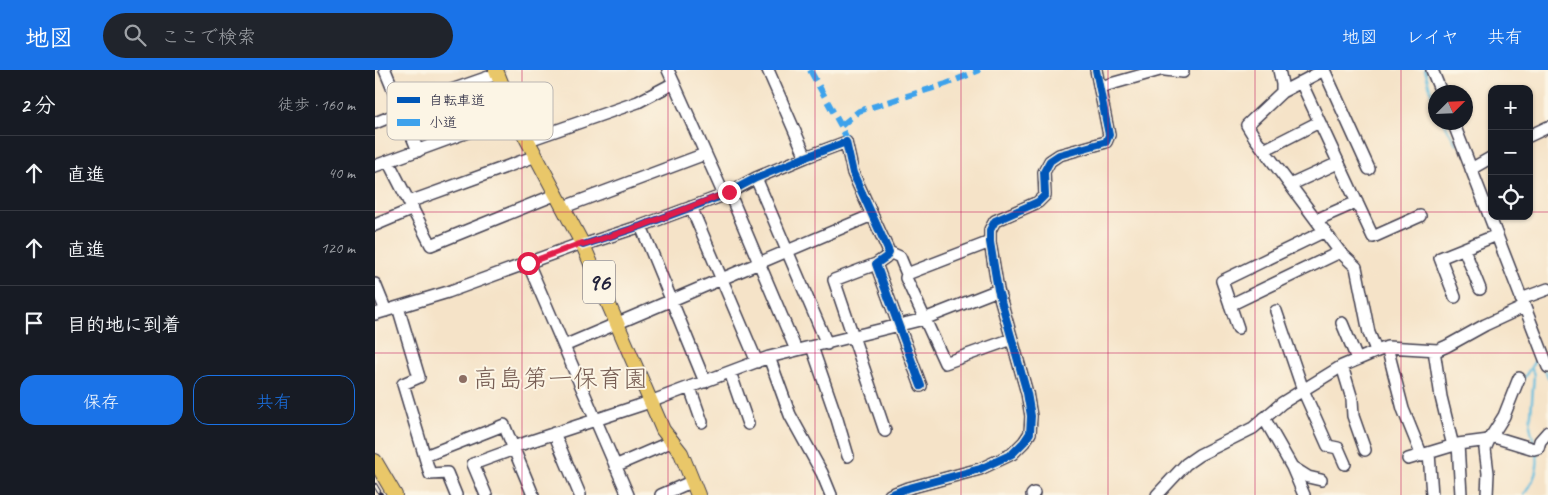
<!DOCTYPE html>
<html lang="ja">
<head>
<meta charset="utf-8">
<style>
  :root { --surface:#171b24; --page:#20242c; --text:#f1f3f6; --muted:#9ea1a6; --line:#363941; --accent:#1a73e8 }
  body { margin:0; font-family:Caveat,"Klee One",sans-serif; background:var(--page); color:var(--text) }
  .controls { position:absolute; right:15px; top:15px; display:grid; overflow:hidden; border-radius:10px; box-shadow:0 1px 4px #0004 }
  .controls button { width:45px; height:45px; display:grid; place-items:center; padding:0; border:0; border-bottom:1px solid var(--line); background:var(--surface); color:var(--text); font:25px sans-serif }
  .compass { position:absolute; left:1053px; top:15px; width:45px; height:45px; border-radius:50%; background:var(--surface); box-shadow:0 1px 4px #0004; rotate:66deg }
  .stop { position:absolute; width:15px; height:15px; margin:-11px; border:4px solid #e11d48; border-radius:50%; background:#fff }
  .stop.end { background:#e11d48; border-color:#fff; box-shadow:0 1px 5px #0008 }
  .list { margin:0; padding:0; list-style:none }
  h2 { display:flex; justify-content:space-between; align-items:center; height:65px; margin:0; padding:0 20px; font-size:21px }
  h2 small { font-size:16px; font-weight:400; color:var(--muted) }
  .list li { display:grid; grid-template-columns:32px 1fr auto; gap:15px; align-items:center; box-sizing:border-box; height:75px; padding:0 20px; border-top:1px solid var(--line) }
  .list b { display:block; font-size:19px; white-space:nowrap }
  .list em { font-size:16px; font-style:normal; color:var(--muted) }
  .actions { display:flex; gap:10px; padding:15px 20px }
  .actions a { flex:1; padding:11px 0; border:1px solid var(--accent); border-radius:15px; text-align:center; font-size:18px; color:var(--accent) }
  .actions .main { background:var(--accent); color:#fff }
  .icon { flex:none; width:28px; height:28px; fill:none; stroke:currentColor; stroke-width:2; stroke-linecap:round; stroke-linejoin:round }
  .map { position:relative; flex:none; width:1173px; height:425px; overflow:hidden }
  header { display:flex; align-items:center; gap:30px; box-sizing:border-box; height:70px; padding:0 25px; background:var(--accent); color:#fff }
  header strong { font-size:24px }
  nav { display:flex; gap:28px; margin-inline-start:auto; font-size:18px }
  .search { width:350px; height:45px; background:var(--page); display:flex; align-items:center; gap:12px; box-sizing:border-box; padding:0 18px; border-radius:28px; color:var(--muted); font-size:19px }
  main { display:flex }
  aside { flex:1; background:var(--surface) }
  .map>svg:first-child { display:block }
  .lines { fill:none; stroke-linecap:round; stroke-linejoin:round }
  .stream { stroke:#5fbbdd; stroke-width:2.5 }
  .minor-casing { stroke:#423f50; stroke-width:14 }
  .major-casing { stroke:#423f50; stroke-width:16 }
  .minor { stroke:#fff; stroke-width:11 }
  .major { stroke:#e9c769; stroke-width:14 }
  .rail-casing { stroke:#22223b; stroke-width:4.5 }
  .rail { stroke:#fcf5e5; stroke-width:2.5; stroke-dasharray:8; stroke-linecap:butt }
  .quiet { stroke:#3ea2ec; stroke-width:6; stroke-dasharray:12 6; stroke-linecap:butt }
  .cycleway-casing { stroke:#fcf5e5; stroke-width:11 }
  .cycleway { stroke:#0057b8; stroke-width:8 }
  .route { stroke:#e11d48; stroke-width:6 }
  .grid { fill:none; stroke:#c2185b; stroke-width:1; stroke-opacity:0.55 }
  .education-dot { fill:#8d6e63; stroke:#fcf5e5; stroke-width:2 }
  .labels { text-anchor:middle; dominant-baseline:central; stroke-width:4; stroke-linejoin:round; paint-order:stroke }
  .shield { fill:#fcf5e5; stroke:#63616e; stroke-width:1 }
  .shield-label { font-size:24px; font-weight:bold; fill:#22223b }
  .education-label { font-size:25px; fill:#785e54; stroke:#fcf5e5; text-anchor:start }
  .key { fill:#fcf5e5; stroke:#bbb6b2; stroke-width:1 }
  .key-label { font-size:14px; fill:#22223b }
</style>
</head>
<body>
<header>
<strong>地図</strong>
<div class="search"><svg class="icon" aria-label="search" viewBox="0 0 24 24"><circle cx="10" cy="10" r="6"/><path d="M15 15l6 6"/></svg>ここで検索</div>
<nav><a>地図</a><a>レイヤ</a><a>共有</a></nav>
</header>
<main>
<aside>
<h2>2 分<small>徒歩 · 160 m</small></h2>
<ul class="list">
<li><svg class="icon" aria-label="ahead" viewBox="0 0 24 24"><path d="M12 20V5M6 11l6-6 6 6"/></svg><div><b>直進</b></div><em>40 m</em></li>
<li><svg class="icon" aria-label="ahead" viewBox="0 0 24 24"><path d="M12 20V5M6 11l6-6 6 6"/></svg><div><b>直進</b></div><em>120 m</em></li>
<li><svg class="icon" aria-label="arrive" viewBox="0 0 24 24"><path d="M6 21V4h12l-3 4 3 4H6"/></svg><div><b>目的地に到着</b></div></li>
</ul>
<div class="actions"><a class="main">保存</a><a>共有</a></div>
</aside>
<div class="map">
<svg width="1173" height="425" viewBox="0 0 1173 425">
  <rect width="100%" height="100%" fill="#fcf5e5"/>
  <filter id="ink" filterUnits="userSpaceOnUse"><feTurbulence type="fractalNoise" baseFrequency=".02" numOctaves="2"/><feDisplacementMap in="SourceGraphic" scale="10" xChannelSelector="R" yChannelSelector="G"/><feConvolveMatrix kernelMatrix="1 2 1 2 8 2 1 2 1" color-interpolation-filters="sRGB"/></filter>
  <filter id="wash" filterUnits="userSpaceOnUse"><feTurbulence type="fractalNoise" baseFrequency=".0096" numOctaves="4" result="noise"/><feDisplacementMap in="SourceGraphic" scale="20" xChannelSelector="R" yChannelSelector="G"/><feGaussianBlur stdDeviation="1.12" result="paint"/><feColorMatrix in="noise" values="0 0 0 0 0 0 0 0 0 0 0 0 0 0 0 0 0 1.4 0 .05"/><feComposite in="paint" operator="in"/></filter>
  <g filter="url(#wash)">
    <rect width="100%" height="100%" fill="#f5e3c8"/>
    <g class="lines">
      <path class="stream" d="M1050,0L1060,37
        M1069,52L1081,74
        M1170,300L1173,308
        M1149,308L1156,297
        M1159,373L1155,356L1159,305L1156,297L1163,286
        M1149,425C1158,411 1166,398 1161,381"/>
    </g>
  </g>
  <g filter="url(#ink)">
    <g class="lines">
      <defs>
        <path id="minor" d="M10,0L43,81
          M293,0L349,125
          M393,0L431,87
          M790,0L808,2
          M904,0L907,14V22
          M949,0L907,22L872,55L880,68L965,182L981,197L994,263L1001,280
          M949,0L994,99
          M1057,0L1066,22
          M926,12L998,167L1045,146
          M725,17L785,0
          M25,38L122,4
          M1078,52L1173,297
          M0,53L27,42
          M1154,66L1173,57
          M154,70L263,32L299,13
          M889,80L944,52
          M13,91L56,175L182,124
          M0,96L139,45
          M1096,99L1117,87
          M381,108L452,274
          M915,115L963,93
          M354,122L421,280
          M34,132L161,86
          M189,137L330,84
          M316,137L382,292
          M941,150L982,132
          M0,155L38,139
          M266,156L330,312
          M208,175L266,156L349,125L381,108L431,87L471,72L478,103L514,182L511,187L501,194L546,316
          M1089,179L1105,219
          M514,182L525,187L532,204L615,172
          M153,193L253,425
          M501,194L459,210L510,361
          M532,204L531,208L570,293L637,269
          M0,214L11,241
          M1080,227L1065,188L1122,165
          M1146,229L1173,219
          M855,235L965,182
          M23,237L44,307L28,314L55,404L72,403L81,425
          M901,241L928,320L953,376L963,378L970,394
          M0,244L73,222L207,173
          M967,253L982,289
          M863,258L847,211L950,161
          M189,276L497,145
          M437,277L462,349L473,386
          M1012,277L1028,339L1047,386
          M1059,280L1066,327L1078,376
          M394,287L415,345L447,403L456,425
          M967,296L977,329L978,346L990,380
          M355,302L373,354
          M315,318L327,352
          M889,348L917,397L933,407L946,410
          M179,363L205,425
          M1116,366L1159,379L1163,378L1165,371L1173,362
          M1083,374L1086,425
          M138,377L275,332L394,287L549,249L623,220
          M1054,383L1057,425
          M50,386L129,355L158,425
          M1033,389L1083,374L1114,370
          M240,396L298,371
          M917,397L929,425
          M111,425L98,394L139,379
          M286,425L318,411
          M515,425L530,419L605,399L637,384L649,372L655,363L656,346L652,323L623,220L615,172V160L620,151L663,132L670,125L669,102L675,91L684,85L731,72L734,65L721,0
          M657,425L659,423
          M782,425L811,394L824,385L878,358L907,333L967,296L1012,277L1063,280L1072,276L1110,255L1149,237
          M1112,425L1113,403L1110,379L1114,370L1129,346L1144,308"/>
        <path id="major" d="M121,0L139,45L208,175L288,360L306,383L323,425
          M0,391L20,425"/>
      </defs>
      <use href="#minor" class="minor-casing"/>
      <use href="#major" class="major-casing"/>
      <use href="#minor" class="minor"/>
      <use href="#major" class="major"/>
      <defs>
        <path id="rail" d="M0,415L6,425"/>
      </defs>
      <use href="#rail" class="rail-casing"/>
      <use href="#rail" class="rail"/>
      <path class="quiet" d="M435,0L466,56
        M471,72L472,69L466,56L484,41L571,14L605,0"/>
      <defs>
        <path id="cycleway" d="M208,175L266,156L349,125L381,108L431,87L471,72L478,103L514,182L511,187L501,194L546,316
          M515,425L530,419L605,399L637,384L649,372L655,363L656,346L652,323L623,220L615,172V160L620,151L663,132L670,125L669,102L675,91L684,85L731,72L734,65L721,0"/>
      </defs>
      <use href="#cycleway" class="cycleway-casing"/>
      <use href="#cycleway" class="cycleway"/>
    </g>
  </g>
  <g class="lines" filter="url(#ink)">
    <path class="route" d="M153,193L207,173L208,175L266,156L354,122"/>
  </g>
  <path class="grid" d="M147,0V425M293,0V425M440,0V425M586,0V425M733,0V425M880,0V425M1026,0V425M0,142H1117M1154,142H1173M0,283H1173"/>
  <circle class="education-dot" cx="88" cy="309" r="5"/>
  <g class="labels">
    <rect class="shield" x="208" y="190.5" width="32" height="43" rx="4"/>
    <g class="shield-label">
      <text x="224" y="212">96</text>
    </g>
    <g class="education-label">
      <text x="98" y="309">高島第一保育園</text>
    </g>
  </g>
  <rect x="12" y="12" width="166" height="58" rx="8" class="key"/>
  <rect x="22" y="27" width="23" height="6" fill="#0057b8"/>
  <rect x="22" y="49" width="23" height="7" fill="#3ea2ec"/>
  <g class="key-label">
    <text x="54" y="35">自転車道</text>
    <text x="54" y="57">小道</text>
  </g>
</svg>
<div class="controls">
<button>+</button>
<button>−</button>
<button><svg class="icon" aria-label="locate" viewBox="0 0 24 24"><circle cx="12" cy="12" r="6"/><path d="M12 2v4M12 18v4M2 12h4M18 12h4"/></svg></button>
</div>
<svg class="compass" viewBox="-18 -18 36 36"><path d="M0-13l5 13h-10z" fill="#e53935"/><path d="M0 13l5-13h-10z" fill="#9ea1a6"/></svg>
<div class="stop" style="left:153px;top:193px"></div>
<div class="stop end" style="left:354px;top:122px"></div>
</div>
</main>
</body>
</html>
